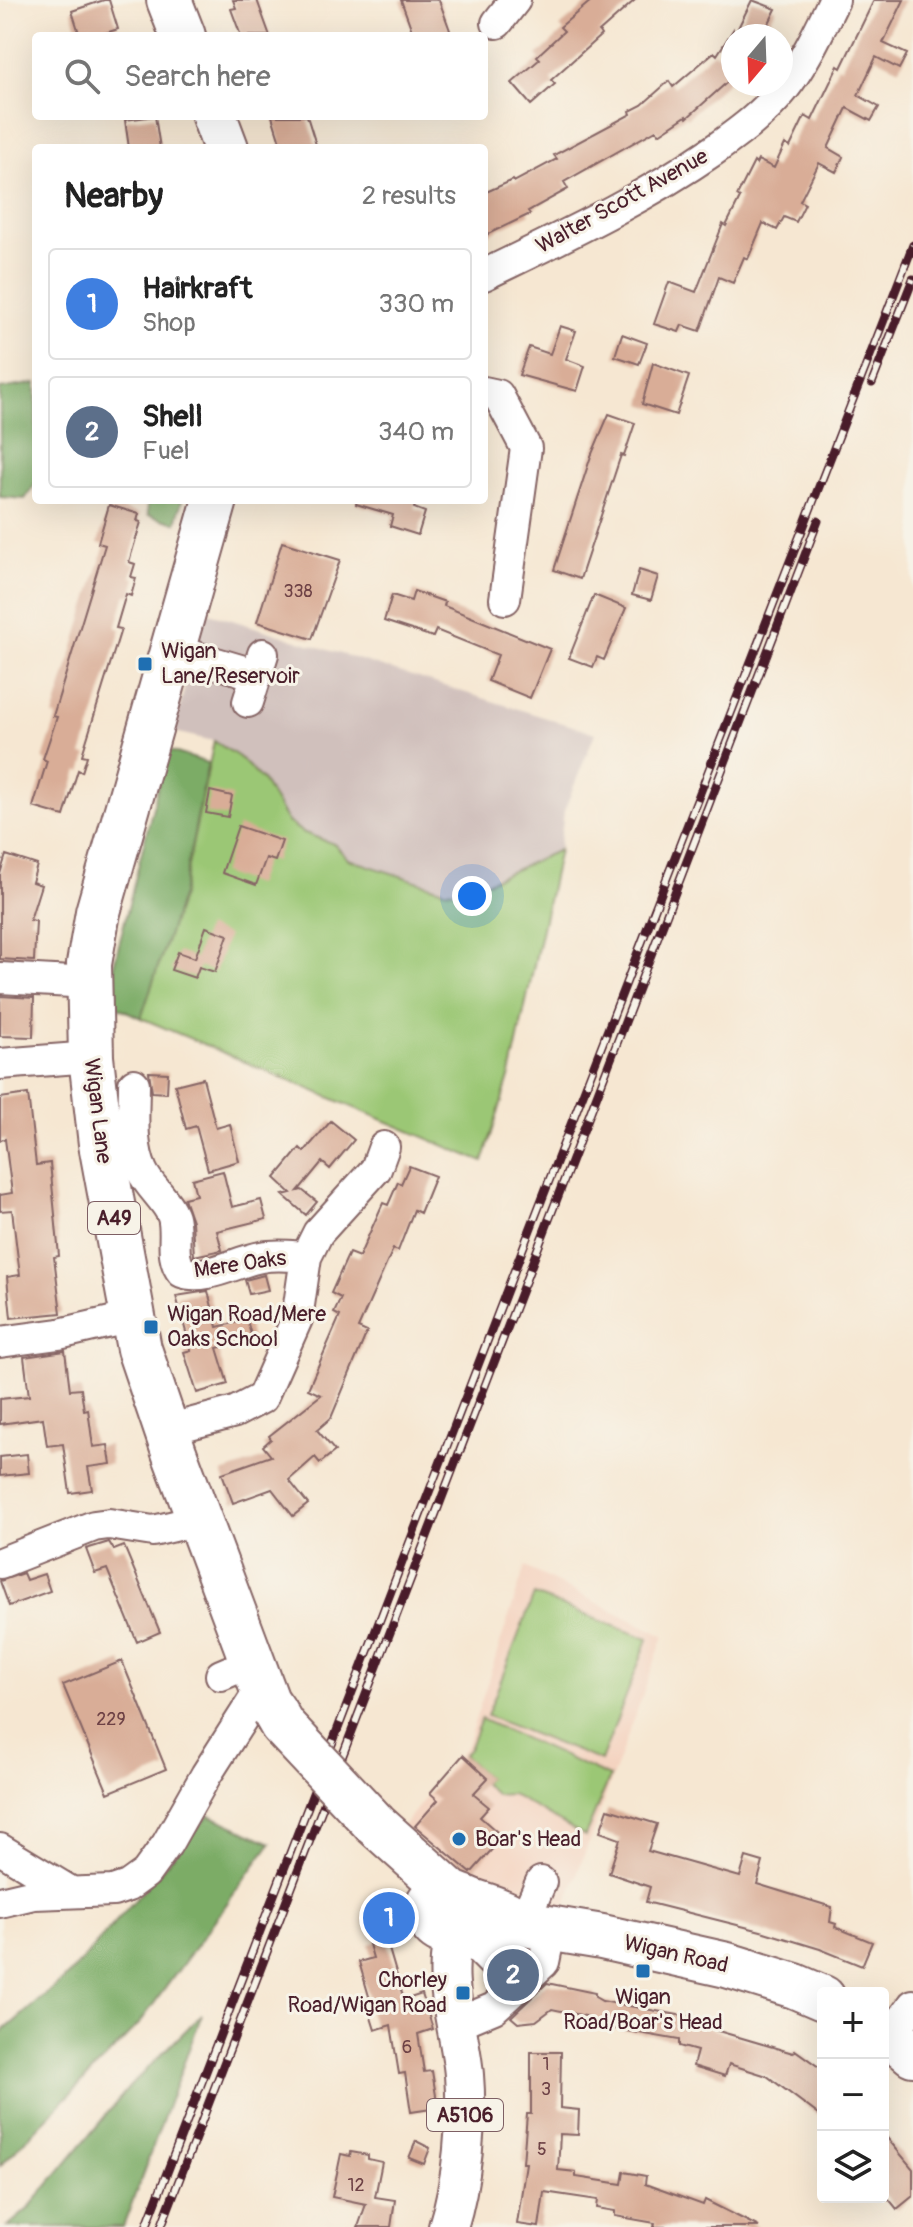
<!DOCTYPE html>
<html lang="en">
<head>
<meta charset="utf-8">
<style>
  :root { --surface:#fff; --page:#f6f6f6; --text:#222; --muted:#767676; --line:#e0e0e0; --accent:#1f6fb2 }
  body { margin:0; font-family:Pangolin,sans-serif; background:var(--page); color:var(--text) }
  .controls { position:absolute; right:24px; bottom:24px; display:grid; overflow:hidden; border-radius:8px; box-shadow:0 8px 32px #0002 }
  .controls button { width:72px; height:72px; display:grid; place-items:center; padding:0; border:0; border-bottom:2px solid var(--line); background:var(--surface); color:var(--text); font:40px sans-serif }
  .compass { position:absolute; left:721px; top:24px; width:72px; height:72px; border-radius:50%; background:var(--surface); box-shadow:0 8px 32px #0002; rotate:199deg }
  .you { position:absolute; left:472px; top:896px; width:28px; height:28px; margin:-20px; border:6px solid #fff; border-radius:50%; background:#1a73e8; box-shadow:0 0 0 12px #1a73e833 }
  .badge { display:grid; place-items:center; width:52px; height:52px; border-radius:50%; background:var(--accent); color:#fff; font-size:26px; font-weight:700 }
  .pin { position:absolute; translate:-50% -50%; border:4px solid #fff; box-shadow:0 2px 8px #0006 }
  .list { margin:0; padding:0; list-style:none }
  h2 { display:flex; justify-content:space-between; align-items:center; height:104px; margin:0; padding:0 32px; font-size:34px }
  h2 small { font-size:26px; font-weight:400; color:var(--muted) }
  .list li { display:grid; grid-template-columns:52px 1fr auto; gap:24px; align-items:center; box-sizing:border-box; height:112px; margin:0 16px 16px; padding:0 16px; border:2px solid var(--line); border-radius:8px }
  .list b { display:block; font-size:30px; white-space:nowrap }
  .list p { margin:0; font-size:26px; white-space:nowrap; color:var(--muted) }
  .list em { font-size:26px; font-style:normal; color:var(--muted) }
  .icon { flex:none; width:44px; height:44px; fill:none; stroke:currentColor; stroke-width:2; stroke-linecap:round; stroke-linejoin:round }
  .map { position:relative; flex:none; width:913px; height:2227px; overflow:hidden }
  .search { position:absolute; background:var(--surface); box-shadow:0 8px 32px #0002; left:32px; top:32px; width:456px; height:88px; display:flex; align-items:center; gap:20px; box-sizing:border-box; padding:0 28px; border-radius:8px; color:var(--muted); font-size:30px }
  .panel { position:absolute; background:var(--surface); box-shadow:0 8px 32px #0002; left:32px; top:144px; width:456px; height:360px; border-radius:8px }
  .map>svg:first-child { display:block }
  .built { fill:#f4d3c0 }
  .industrial { fill:#d0c0bc }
  .green { fill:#9bc774; stroke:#727350; stroke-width:2 }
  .forest { fill:#7cac66; stroke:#636648; stroke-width:2 }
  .building { fill:#d9ad97 }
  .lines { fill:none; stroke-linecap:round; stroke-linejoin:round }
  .minor-casing { stroke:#866565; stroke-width:34 }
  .major-casing { stroke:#866565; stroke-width:42 }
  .highway-casing { stroke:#866565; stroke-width:48 }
  .minor { stroke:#fff; stroke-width:30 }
  .major { stroke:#fff; stroke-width:38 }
  .highway { stroke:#fff; stroke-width:44 }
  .rail-casing { stroke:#4a1f2b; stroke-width:9 }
  .rail { stroke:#f7f3e8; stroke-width:6; stroke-dasharray:18; stroke-linecap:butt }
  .highway-bridge-casing { stroke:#866565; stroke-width:48; stroke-linecap:butt }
  .highway-bridge { stroke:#fff; stroke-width:44 }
  .poi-dot { fill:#1f6fb2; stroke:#f7f3e8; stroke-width:3 }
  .labels { text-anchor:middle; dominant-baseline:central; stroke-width:6; stroke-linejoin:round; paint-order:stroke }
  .number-label { font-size:18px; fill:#6e4246 }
  .shield { fill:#f7f3e8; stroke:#7e5f64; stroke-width:2 }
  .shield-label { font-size:20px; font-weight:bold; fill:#4a1f2b }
  .street-label { font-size:22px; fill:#4a1f2b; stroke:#f7f3e8 }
  .poi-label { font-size:22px; fill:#4a1f2b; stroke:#f7f3e8; text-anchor:start }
</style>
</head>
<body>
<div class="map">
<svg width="913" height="2227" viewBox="0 0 913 2227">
  <rect width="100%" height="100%" fill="#f7f3e8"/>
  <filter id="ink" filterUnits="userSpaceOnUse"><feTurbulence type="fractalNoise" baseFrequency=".0125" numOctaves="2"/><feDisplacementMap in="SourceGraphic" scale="16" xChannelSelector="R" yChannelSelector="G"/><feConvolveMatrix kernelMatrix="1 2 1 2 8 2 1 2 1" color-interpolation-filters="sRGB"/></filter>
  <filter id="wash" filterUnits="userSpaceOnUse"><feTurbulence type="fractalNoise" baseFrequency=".006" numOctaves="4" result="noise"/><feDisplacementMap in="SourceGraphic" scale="32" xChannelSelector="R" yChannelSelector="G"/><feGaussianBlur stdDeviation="1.8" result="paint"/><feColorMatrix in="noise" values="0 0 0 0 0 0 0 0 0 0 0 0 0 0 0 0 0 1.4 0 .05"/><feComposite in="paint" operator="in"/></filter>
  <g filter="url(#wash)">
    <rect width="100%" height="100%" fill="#f6e7d2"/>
    <path class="built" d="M525,1567L664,1636L564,1910L487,1894L403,1826L467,1745Z"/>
    <path class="industrial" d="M203,611L595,733L564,811L559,850L465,892L444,890L348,859L334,844L302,832L288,822L239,757L213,741L174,732Z"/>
    <path class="green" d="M214,741L239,757L262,780L288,822L302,832L334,844L348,859L444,890L465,892L559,850L511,1071L483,1162L141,1018L182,894Z
      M534,1595L648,1639L601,1761L487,1716Z
      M481,1719L610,1777L585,1836L511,1794L496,1795L483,1783L487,1778L463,1755L469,1749Z"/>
    <path class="forest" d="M36,383V483L25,499L0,497V389Z
      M147,500H182L176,523L148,515Z
      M167,750L208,763L182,894L141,1018L105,1001Z
      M209,1815L271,1843L139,2024L0,2166V2034L72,1972Z
      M202,2014L123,2227H7L28,2209L130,2086Z"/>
    <g id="blocks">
      <path class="building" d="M104,0H109L118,29L96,36H80L72,11Z
        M233,0H257L270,36H241L231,9L236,8Z
        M401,0H439L452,36H414Z
        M592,0H635L599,32L601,35L551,80L555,84L531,105L512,83L540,59L537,56L564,31L560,27Z
        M752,0L776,9L764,33L758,31L755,36H734Z
        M874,0H904L883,43L907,54L899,69L876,57L858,95L879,107L871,121L847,108L828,148L843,157L836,172L819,163L800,201L805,204L796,222L784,217L777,230L763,223L748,259L744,257L733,283L719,277L700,331L682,325L679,332L654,324L669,282L696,292L723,224L726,226L740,198L737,196L754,162L756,164L758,160L774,168L785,144L790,147L805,116L812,120L838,66L841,68Z
        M733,30V77L687,118L686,116L659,134L656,130L564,182L568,189L528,211L530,214L484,236V193L513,180L514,182L557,159L554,155L631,114L630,111L642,105L669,81L673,87L714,52L717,55Z
        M155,116L160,148H129L125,120Z
        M272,116H307L317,148H282Z
        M560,326L576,331L566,359L585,366L577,391L519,375L529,347L550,354Z
        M622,334L647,343L639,364L615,356Z
        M653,363L689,376L676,415L642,404Z
        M609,414L635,423L624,456L621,455L580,579L554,570L591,456Z
        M357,500H417L414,508L425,512L418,535L390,526L393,515L356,504Z
        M109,505L139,514L137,521L141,522L129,562L135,564L131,577L136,578L131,596L126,594L116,628L121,629L82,755L87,756L82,772L78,770L64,816L33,807L47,761L43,759L57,717L53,716L105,545L98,543Z
        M282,542L340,560L312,639L257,622Z
        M639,570L658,576L651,600L632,595Z
        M414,591L445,602L444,606L550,649L530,698L488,681L498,655L436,630L433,637L384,621L392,595L411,601Z
        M594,595L626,608L604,660L597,657L593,667L569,658Z
        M210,791L232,796L228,817L206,813Z
        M238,826L282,841L275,861L266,858L256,885L222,873Z
        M6,855L37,865L32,882L41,885L30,920L36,921L34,961L0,959V874Z
        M206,927L228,935L215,972L199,967L195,978L171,970L178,952L195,958Z
        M0,996L34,998L33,1037L0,1036Z
        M149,1072L168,1073L167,1093L152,1092Z
        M203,1078L216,1128L230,1124L239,1161L208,1170L196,1126L186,1129L175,1085Z
        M28,1094L36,1165L50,1163L59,1256L54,1257L61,1313L11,1318L7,1277L20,1275L12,1210L0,1211V1195L12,1193L5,1139L0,1140V1098Z
        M331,1121L354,1140L330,1169L322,1162L298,1191L302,1190L317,1202L306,1215L283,1195L291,1193L275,1178L300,1148L304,1152Z
        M409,1166L435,1176L420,1213L414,1210L398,1251L393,1249L358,1328L367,1332L331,1418L317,1430L335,1451L320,1463L315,1457L289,1480L308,1504L293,1516L272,1489L233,1503L222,1473L271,1456L263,1446L271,1439L269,1436L321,1395L308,1389L340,1316L334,1313L341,1298L331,1293L349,1253L359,1257L383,1203L388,1205L398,1182L401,1184Z
        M223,1171L232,1207L261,1200L266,1219L217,1231L222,1250L194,1256L192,1221L184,1198L196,1195L192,1179Z
        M264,1275L268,1290L249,1294L245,1280Z
        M208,1291L217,1327L247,1320L252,1339L217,1348L228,1384L197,1393L184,1352L191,1350L176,1296Z
        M65,1351L70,1390L81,1389L84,1410L88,1409L93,1447L108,1445L111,1464L88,1467L92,1490L70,1493L63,1444L47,1446L43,1418L0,1424V1399L29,1396L24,1357Z
        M27,1454L29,1473L0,1476V1457Z
        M109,1542L114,1550L124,1546L160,1632L137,1642L107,1569L95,1573L86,1549Z
        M23,1573L26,1580L44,1574L50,1591L9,1606L0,1581Z
        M122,1661L166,1769L108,1793L63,1685Z
        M463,1755L488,1778L473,1794L489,1807L480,1817L503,1837L471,1873L415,1826L438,1800L430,1793Z
        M608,1809L657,1824L648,1851L740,1877L746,1857L763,1862L757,1884L832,1907L830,1922L836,1924L835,1927L872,1942L862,1966L820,1949L761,1931L646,1902L650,1887L609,1873L620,1839L600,1832Z
        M391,1910L402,1936L387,1942L404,2000L422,1994L433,2029L418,2034L424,2072L432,2071L438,2108L411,2112L405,2073L399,2074L391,2025L375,2030L369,2011L373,2010L359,1962L373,1958L369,1944L380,1941L372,1919Z
        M547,1983L595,1993V1997L602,2001L700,2019L698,2025L793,2053L795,2050L823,2070V2118L767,2076L729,2064L725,2076L693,2066L697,2051L679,2046V2040L588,2024L590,2017L552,2009L536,2021L518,2023L511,2017Z
        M531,2052H561L560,2108L579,2110L578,2135L560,2134L558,2170L576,2172V2177L622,2184L624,2172L646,2176L645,2184L703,2205L705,2200L759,2227H654L655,2223L615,2216V2211L597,2208L598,2200L544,2192L539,2227L517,2224L526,2163H523L527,2114H531Z
        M883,2133L913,2169V2196L897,2209L883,2192Z
        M416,2141L430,2148L424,2164L409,2158Z
        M351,2152L368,2155V2159L382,2162L375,2197L395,2200L391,2227H358L366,2204L332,2197L341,2154L350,2156Z"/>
    </g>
  </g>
  <g filter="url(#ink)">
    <use href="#blocks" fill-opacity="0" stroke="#866565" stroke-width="2"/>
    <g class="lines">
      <defs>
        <path id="minor" d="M497,23L515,0
          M484,275C562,237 642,200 714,150C739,132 764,114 783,90C804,63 819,31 834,0
          M484,392L498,395L526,448L505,599
          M172,650L257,675
          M248,702L263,654
          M0,978L90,983
          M0,1064L91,1057
          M134,1084C134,1111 130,1145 142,1171C149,1187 168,1201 173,1217C178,1235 169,1256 182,1272C206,1281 237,1261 261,1257C276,1254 291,1256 306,1257
          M0,1342L59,1334L132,1317
          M167,1430L235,1412L262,1398L297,1319L306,1257L318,1233L376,1169L384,1147
          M0,1563L94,1526L109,1524L153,1531L200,1520
          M221,1675L254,1661
          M0,1849L71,1892
          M0,1902L34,1894L113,1891L128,1886L146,1873L167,1844L206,1775L262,1687
          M528,1924L531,1905L541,1882
          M459,1929L517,1987
          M454,2019L470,2018L494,2008L517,1987L544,1962L551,1928
          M892,2034L913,2005"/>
        <path id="major" d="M448,2227C462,2182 468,2123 464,2075C460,2027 439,1979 456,1930"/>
        <path id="highway" d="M169,0L183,36
          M214,116L226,148
          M215,500L98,912L89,964L91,1057L101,1144L139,1349L175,1455L267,1701L274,1711
          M375,1824L453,1894
          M465,1905V1921C439,1959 406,1896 445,1893C454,1892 466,1899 475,1902C488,1906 500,1910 511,1916
          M461,1926L499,1927L524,1924L602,1937L727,1965L795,1986L823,1998
          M883,2029L913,2054"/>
      </defs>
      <use href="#minor" class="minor-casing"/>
      <use href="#major" class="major-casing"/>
      <use href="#highway" class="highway-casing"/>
      <use href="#minor" class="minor"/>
      <use href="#major" class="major"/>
      <use href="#highway" class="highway"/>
      <defs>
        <path id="rail" d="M872,383L913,279
          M146,2227L535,1217L913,245
          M161,2227L818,521"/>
      </defs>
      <use href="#rail" class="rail-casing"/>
      <use href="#rail" class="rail"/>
      <defs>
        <path id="highway-bridge" d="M274,1711L282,1725L375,1824"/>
      </defs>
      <use href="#highway-bridge" class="highway-bridge-casing"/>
      <use href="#highway-bridge" class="highway-bridge"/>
    </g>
  </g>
  <g class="poi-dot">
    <rect x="137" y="656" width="16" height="16" rx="4"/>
    <rect x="143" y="1319" width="16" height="16" rx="4"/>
    <circle cx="459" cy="1839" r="8"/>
    <rect x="635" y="1963" width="16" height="16" rx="4"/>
    <rect x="455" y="1985" width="16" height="16" rx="4"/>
  </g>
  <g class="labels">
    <g class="number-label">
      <text x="298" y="591">338</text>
      <text x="111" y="1719">229</text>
      <text x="407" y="2047">6</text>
      <text x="546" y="2064">1</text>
      <text x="546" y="2089">3</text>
      <text x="542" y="2149">5</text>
      <text x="356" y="2185">12</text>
    </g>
    <g class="shield">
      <rect x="88" y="1202" width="52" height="32" rx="6"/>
      <rect x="427" y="2099" width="76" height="32" rx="6"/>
    </g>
    <g class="shield-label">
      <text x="114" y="1218">A49</text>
      <text x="465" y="2115">A5106</text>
    </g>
    <g class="street-label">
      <text transform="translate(622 201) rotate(-29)">Walter Scott Avenue</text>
      <text transform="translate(98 1111) rotate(83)">Wigan Lane</text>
      <text transform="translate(240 1264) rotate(-8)">Mere Oaks</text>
      <text transform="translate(676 1954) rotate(13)">Wigan Road</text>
    </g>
    <g class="poi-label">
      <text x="161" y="651">Wigan<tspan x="161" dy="25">Lane/Reservoir</tspan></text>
      <text x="167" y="1314">Wigan Road/Mere<tspan x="167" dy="25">Oaks School</tspan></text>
      <text x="475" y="1839">Boar's Head</text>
      <text x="447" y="1980" text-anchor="end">Chorley<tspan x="447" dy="25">Road/Wigan Road</tspan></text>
      <text x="643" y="1997" text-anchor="middle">Wigan<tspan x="643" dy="25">Road/Boar's Head</tspan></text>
    </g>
  </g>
</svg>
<div class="controls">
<button>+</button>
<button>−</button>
<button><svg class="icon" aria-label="layers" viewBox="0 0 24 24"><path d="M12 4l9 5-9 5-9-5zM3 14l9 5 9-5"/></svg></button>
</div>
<svg class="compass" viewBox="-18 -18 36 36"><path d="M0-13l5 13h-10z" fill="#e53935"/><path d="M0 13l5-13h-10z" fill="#767676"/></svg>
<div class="you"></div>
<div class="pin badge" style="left:389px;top:1918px;background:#3f7fe0">1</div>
<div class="pin badge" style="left:513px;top:1975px;background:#5c6f8a">2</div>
<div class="search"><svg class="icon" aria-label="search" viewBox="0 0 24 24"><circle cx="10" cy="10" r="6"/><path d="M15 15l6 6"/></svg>Search here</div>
<section class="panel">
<h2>Nearby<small>2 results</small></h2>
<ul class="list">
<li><span class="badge" style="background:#3f7fe0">1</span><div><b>Hairkraft</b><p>Shop</p></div><em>330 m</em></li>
<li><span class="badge" style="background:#5c6f8a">2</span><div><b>Shell</b><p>Fuel</p></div><em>340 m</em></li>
</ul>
</section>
</div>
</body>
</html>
